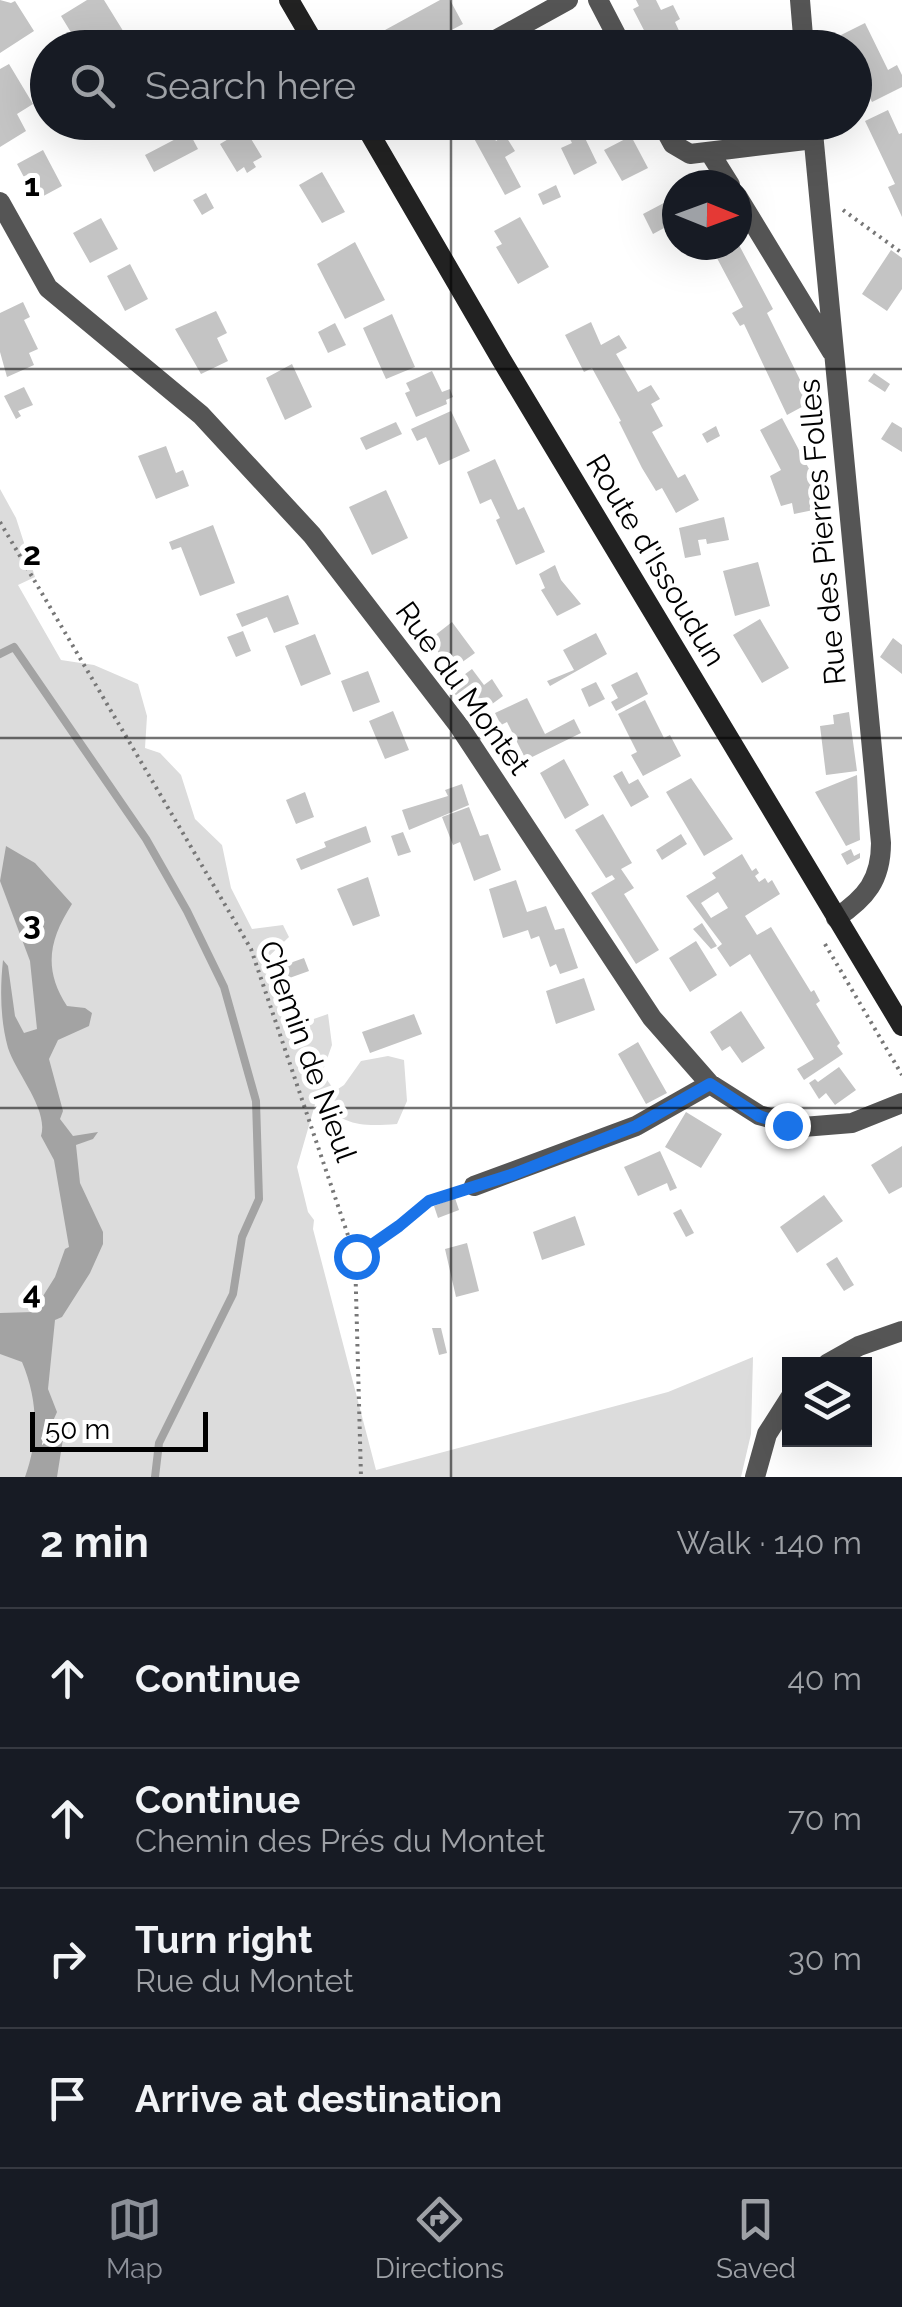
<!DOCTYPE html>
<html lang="en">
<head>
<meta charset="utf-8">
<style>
  :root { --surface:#171b24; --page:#20242c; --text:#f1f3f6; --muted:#9ea1a6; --line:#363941; --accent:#8c9099 }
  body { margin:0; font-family:Raleway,sans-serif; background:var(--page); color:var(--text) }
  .controls { position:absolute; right:30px; bottom:30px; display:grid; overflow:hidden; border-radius:0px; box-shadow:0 10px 40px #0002 }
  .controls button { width:90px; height:90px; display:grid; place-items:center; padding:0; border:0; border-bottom:2px solid var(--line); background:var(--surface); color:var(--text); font:50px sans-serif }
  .compass { position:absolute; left:662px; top:170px; width:90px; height:90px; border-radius:50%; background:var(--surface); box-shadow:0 10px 40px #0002; rotate:91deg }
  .scale { position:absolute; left:30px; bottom:25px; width:178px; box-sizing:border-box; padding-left:10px; border:5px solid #000; border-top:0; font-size:28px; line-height:35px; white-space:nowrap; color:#000; -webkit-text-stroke:8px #fff; paint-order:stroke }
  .stop { position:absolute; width:30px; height:30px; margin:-22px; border:8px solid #1a73e8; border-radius:50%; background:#fff }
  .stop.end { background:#1a73e8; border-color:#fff; box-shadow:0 2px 10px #0008 }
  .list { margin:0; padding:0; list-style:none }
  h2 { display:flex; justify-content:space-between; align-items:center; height:130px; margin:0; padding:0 40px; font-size:42px }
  h2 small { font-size:32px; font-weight:400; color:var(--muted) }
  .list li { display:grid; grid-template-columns:65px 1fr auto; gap:30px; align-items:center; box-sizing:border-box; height:140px; padding:0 40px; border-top:2px solid var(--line) }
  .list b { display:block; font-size:38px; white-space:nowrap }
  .list p { margin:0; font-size:32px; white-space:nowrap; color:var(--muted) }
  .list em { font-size:32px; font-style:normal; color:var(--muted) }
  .icon { flex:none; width:55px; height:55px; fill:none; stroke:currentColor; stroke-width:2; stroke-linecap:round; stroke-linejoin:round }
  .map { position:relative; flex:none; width:902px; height:1477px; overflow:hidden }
  .search { position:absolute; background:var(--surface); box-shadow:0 10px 40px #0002; left:30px; right:30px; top:30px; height:110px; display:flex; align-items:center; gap:25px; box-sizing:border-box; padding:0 35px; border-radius:55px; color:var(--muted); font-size:38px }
  .sheet { height:690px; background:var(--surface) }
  nav { display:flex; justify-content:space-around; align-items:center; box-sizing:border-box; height:140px; border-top:2px solid var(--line); background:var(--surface); font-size:28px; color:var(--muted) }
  nav a { display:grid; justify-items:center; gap:5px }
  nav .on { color:var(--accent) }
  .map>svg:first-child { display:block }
  .green { fill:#dcdcdc }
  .water { fill:#a3a3a3 }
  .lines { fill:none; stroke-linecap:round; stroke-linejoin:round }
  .stream { stroke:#a3a3a3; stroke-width:8 }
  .building { fill:#c4c4c4; fill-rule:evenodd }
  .path { stroke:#777; stroke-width:4; stroke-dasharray:2.5 5; stroke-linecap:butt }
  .street { stroke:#555; stroke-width:20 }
  .secondary { stroke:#222; stroke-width:20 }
  .route { stroke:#1a73e8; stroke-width:12 }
  .grid { fill:none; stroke:#000; stroke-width:2.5; stroke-opacity:0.55 }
  .labels { text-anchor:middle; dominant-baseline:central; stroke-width:10; stroke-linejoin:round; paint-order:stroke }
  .street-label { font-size:30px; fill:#000; stroke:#fff }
  .grid-label { font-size:32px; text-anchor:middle; font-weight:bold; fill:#000; stroke:#fff; stroke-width:10; stroke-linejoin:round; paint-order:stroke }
</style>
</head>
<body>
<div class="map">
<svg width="902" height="1477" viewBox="0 0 902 1477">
  <rect width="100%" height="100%" fill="#fff"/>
  <path class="green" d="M0,489L16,518L35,577L18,585L61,660L94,665L138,684L147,716L145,748L160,753L181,775L195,819L222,845L231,888L252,929L283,925L289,937L267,958L280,992L298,1010L305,1022L328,1014L332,1045L322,1073L335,1091L344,1085L361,1061L388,1056L404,1060L407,1101L397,1124C359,1127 346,1125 316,1101L297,1167L308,1212L314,1220L313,1229L376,1470L668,1392L753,1357L751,1434L741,1477H0Z"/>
  <path class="water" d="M6,846L35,863L72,904C49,940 43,969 67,1006L85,1008L92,1013L89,1026L58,1040L49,1059L63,1111L60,1119L73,1136L98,1132L93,1139L76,1145L80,1183L103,1232V1244L90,1273L62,1317L55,1320L48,1389L57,1412L53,1421L63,1439L57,1477H25C39,1438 38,1400 22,1362L0,1354V1313L33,1312L55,1277L65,1249L69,1247L54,1160L41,1136C49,1110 16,1073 8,1048C0,1019 0,989 3,960L8,966L15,1016L24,1033L37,1029L30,961L0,881Z"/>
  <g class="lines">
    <path class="stream" d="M0,654L14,647L146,839L187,911L224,987L256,1101L259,1199L242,1237L233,1294L159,1443L155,1477"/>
  </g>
  <path class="building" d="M0,0L11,3L15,1L34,31L0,53Z
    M87,0H104L125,34L103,48H96L87,32L75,39L61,16Z
    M440,0H450L463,24L417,48H395L385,30Z
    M636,0H656L661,10L673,5L680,19L675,22L687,48H659L652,34L647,36L633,9L639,6Z
    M865,23L888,70L897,65L902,75V87L872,102L854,67V48H845L839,36Z
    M213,35L221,48H192Z
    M9,64L33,104L17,114L26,131L0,147V69Z
    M888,110L899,134L902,133V217L888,187L895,184L865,121Z
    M66,122H94L73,135Z
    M465,122H486L496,141L505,135L515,151L505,157L521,187L505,195Z
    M584,124L589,134L584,136L597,163L574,175L561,148L572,143L567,133Z
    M245,129L262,157L253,162L256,167L247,173L244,167L237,172L220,144Z
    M189,132L198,149L154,172L145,155Z
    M631,136L648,168L622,181L604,150Z
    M43,150L62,186L36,200L17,164Z
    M322,172L345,212L322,223L299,185Z
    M556,185L561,197L543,205L538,194Z
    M206,193L214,208L202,215L193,200Z
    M677,196V232L668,237L664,228L653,234L643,214Z
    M520,217L549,267L518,284L496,247L502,244L494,231Z
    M101,218L118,249L90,263L73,233Z
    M355,242L385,300L345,319L317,264Z
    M710,245H739L773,309L767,313L811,402L787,415L744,324L740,326L732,313L743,307Z
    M891,250L902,258V289L887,311L862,294Z
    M130,264L148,299L125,311L107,276Z
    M23,302L30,317L24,320L38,349L29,353L34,365L7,377L0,352V313Z
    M216,311L227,333L217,338L228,361L201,374L175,329Z
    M392,314L415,367L386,379L363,328Z
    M591,322L601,345L619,335L627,348L616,354L638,392L651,385L660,399L651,404L663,426L652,432L678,478L685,474L699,500L676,513L662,488L656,491L642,468L619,422L621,421L592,368L584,372L565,335Z
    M335,323L346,345L328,353L318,332Z
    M292,364L312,407L285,420L266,378Z
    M432,371L442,392L450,389L453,397L446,400L447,404L416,417L405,393L410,391L406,383Z
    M874,373L890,384L885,392L868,381Z
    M24,387L33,405L18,411L21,416L16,419L4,396Z
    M451,411L470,451L439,465L426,437L417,441L411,429Z
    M782,418L817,484L823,508L794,514L792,503L781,506L770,476L781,470L760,430Z
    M396,422L402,434L366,450L360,438Z
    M892,422L902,428V452L881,439Z
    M716,426L720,436L707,443L702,434Z
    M166,446L176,473L183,470L189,486L156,499L138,456Z
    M495,459L518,510L524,507L545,552L516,565L496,520L500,518L491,499L480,504L467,472Z
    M386,490L408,538L372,555L349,507Z
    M724,517L729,540L707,544L706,539L698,540L701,555L685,558L679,528Z
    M213,525L235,583L200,596L181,547L172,550L169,542Z
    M758,562L770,606L735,616L723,571Z
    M555,565L561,580L581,604L557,616L541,590L545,588L539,574Z
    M288,595L299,624L274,633L267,617L242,627L236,614Z
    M760,619L789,668L762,683L733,635Z
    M452,622L475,653L451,670L429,640Z
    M243,631L251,651L236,657L227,637Z
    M596,633L607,654L550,686L547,681L574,670L563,650Z
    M315,634L331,674L301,686L285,646Z
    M893,638L902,645V674L880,657Z
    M472,669L484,685L492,679L503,696L473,718L449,686Z
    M368,671L380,702L353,712L341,681Z
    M637,672L648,694L616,711L611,702L618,698L611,685Z
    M596,682L605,699L589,707L581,689Z
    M527,698L545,734L574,719L581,733L526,760L507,722L501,725L495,713Z
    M645,700L664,738L670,735L681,756L643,776L631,755L637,752L618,714Z
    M393,711L409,750L385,759L369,721Z
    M849,712L857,771L826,775L820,726L834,724L833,715Z
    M564,759L589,805L565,819L540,773Z
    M622,771L629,784L638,779L649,797L631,807L613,776Z
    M857,775L860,840L846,846L815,792Z
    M691,778L733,839L704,856L666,792Z
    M462,784L469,805L409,830L402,810L448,796L445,790Z
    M305,792L314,817L296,824L286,800Z
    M469,807L480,836L488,834L501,870L474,881L460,842L453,845L442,817Z
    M603,814L632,863L621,869L634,888L624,894L659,950L636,964L591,893L615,879L612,875L606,878L575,830Z
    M366,826L371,842L301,870L296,859L326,847L324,842Z
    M403,832L411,852L398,856L391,836Z
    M681,834L687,844L662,860L656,850Z
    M851,849L854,856L860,853V858L847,865L841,854Z
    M742,854L752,871L756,868L759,873L755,876L759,882L765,878L768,883L772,880L780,894L745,916L757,935L771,927L811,992L814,990L820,1001L816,1004L840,1043L837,1046L843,1054L804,1080L797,1069L814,1059L750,954L730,967L717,948L722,944L686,896L716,878L712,873ZM718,892L728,908L711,918L701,903Z
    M368,877L380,916L353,926L337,889Z
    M516,880L527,912L546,906L555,930L564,928L578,968L560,974L556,964L550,967L539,936L531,939L528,930L503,938L489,889Z
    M702,923L717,946L711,949L693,929Z
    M696,941L717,975L690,992L669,958Z
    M304,958L309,971L281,981L276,968Z
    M584,978L595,1010L556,1024L546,991Z
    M741,1011L765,1048L742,1063L730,1046L722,1051L710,1032Z
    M414,1014L422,1034L370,1053L362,1032Z
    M638,1042L667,1093L646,1104L618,1054Z
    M839,1067L856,1090L835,1105L826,1093L819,1099L809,1083L815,1079L818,1082Z
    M686,1112L722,1134L701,1168L665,1147Z
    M902,1146V1187L889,1194L871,1165Z
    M660,1151L677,1188L670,1191L667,1183L638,1196L624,1167Z
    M824,1195L843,1221L797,1253L780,1227Z
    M455,1198L459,1210L438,1218L434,1206Z
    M681,1209L694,1233L686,1237L673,1213Z
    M575,1216L585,1245L542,1260L533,1232Z
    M467,1243L479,1291L456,1297L445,1249Z
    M837,1257L854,1285L844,1291L826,1264Z
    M432,1328H441L447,1353L439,1355Z"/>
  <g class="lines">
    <path class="path" d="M843,210L902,253
      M0,522L251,949L355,1256L361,1477
      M825,944L902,1075
      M355,1256L399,1227L417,1208L456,1192"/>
    <path class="street" d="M598,0L623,48
      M800,0L804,48
      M481,48L568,0
      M661,122L673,144L690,154L814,139
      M812,122L881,843C881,880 866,898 836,918
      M710,153L730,185
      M737,196L832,352
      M0,202L48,288L201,415L312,535L459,726L652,1018L710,1084L759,1115L803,1127L852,1123L902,1103
      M474,1186L636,1126L710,1084
      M827,1364L859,1346L902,1331
      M755,1477L767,1434L790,1398"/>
    <path class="secondary" d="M289,0L317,48
      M363,122L501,359L902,1026"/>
  </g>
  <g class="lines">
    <path class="route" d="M356,1256L399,1226L429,1201L514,1174L636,1126L710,1084L759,1116L787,1125"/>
  </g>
  <path class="grid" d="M451,0V48M451,122V1477M0,369H902M0,738H902M0,1108H902"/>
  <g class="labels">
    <g class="street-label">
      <text transform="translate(822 532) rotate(-95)">Rue des Pierres Folles</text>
      <text transform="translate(656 560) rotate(59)">Route d'Issoudun</text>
      <text transform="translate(463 688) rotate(54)">Rue du Montet</text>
      <text transform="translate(308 1051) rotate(70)">Chemin de Nieul</text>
    </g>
  </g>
  <g class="grid-label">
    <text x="32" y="196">1</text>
    <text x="32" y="565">2</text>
    <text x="32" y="934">3</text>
    <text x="32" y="1304">4</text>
  </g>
</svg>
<div class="controls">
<button><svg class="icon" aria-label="layers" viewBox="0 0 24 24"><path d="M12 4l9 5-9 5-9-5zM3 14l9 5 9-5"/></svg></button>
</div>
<svg class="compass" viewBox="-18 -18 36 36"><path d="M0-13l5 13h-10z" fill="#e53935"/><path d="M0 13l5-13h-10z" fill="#9ea1a6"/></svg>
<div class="scale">50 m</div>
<div class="stop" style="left:356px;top:1256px"></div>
<div class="stop end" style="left:787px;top:1125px"></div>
<div class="search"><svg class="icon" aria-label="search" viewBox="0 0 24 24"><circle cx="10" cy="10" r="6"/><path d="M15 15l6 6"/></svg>Search here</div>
</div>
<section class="sheet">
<h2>2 min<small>Walk · 140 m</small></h2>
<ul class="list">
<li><svg class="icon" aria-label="ahead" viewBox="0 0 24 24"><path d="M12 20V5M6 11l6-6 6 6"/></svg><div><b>Continue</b></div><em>40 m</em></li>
<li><svg class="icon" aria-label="ahead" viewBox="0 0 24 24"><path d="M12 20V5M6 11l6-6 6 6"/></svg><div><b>Continue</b><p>Chemin des Prés du Montet</p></div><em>70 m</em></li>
<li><svg class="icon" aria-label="right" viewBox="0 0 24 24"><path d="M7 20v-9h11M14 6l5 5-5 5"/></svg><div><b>Turn right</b><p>Rue du Montet</p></div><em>30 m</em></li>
<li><svg class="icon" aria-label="arrive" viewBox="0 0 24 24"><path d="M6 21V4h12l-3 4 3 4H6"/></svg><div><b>Arrive at destination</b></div></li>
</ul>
</section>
<nav>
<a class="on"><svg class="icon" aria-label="map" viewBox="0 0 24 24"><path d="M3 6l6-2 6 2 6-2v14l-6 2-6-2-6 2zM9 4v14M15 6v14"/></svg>Map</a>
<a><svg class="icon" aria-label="directions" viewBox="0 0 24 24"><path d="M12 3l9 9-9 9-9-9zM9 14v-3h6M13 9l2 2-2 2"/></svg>Directions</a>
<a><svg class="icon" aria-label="saved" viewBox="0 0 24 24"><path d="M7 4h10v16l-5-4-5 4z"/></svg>Saved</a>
</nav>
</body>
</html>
